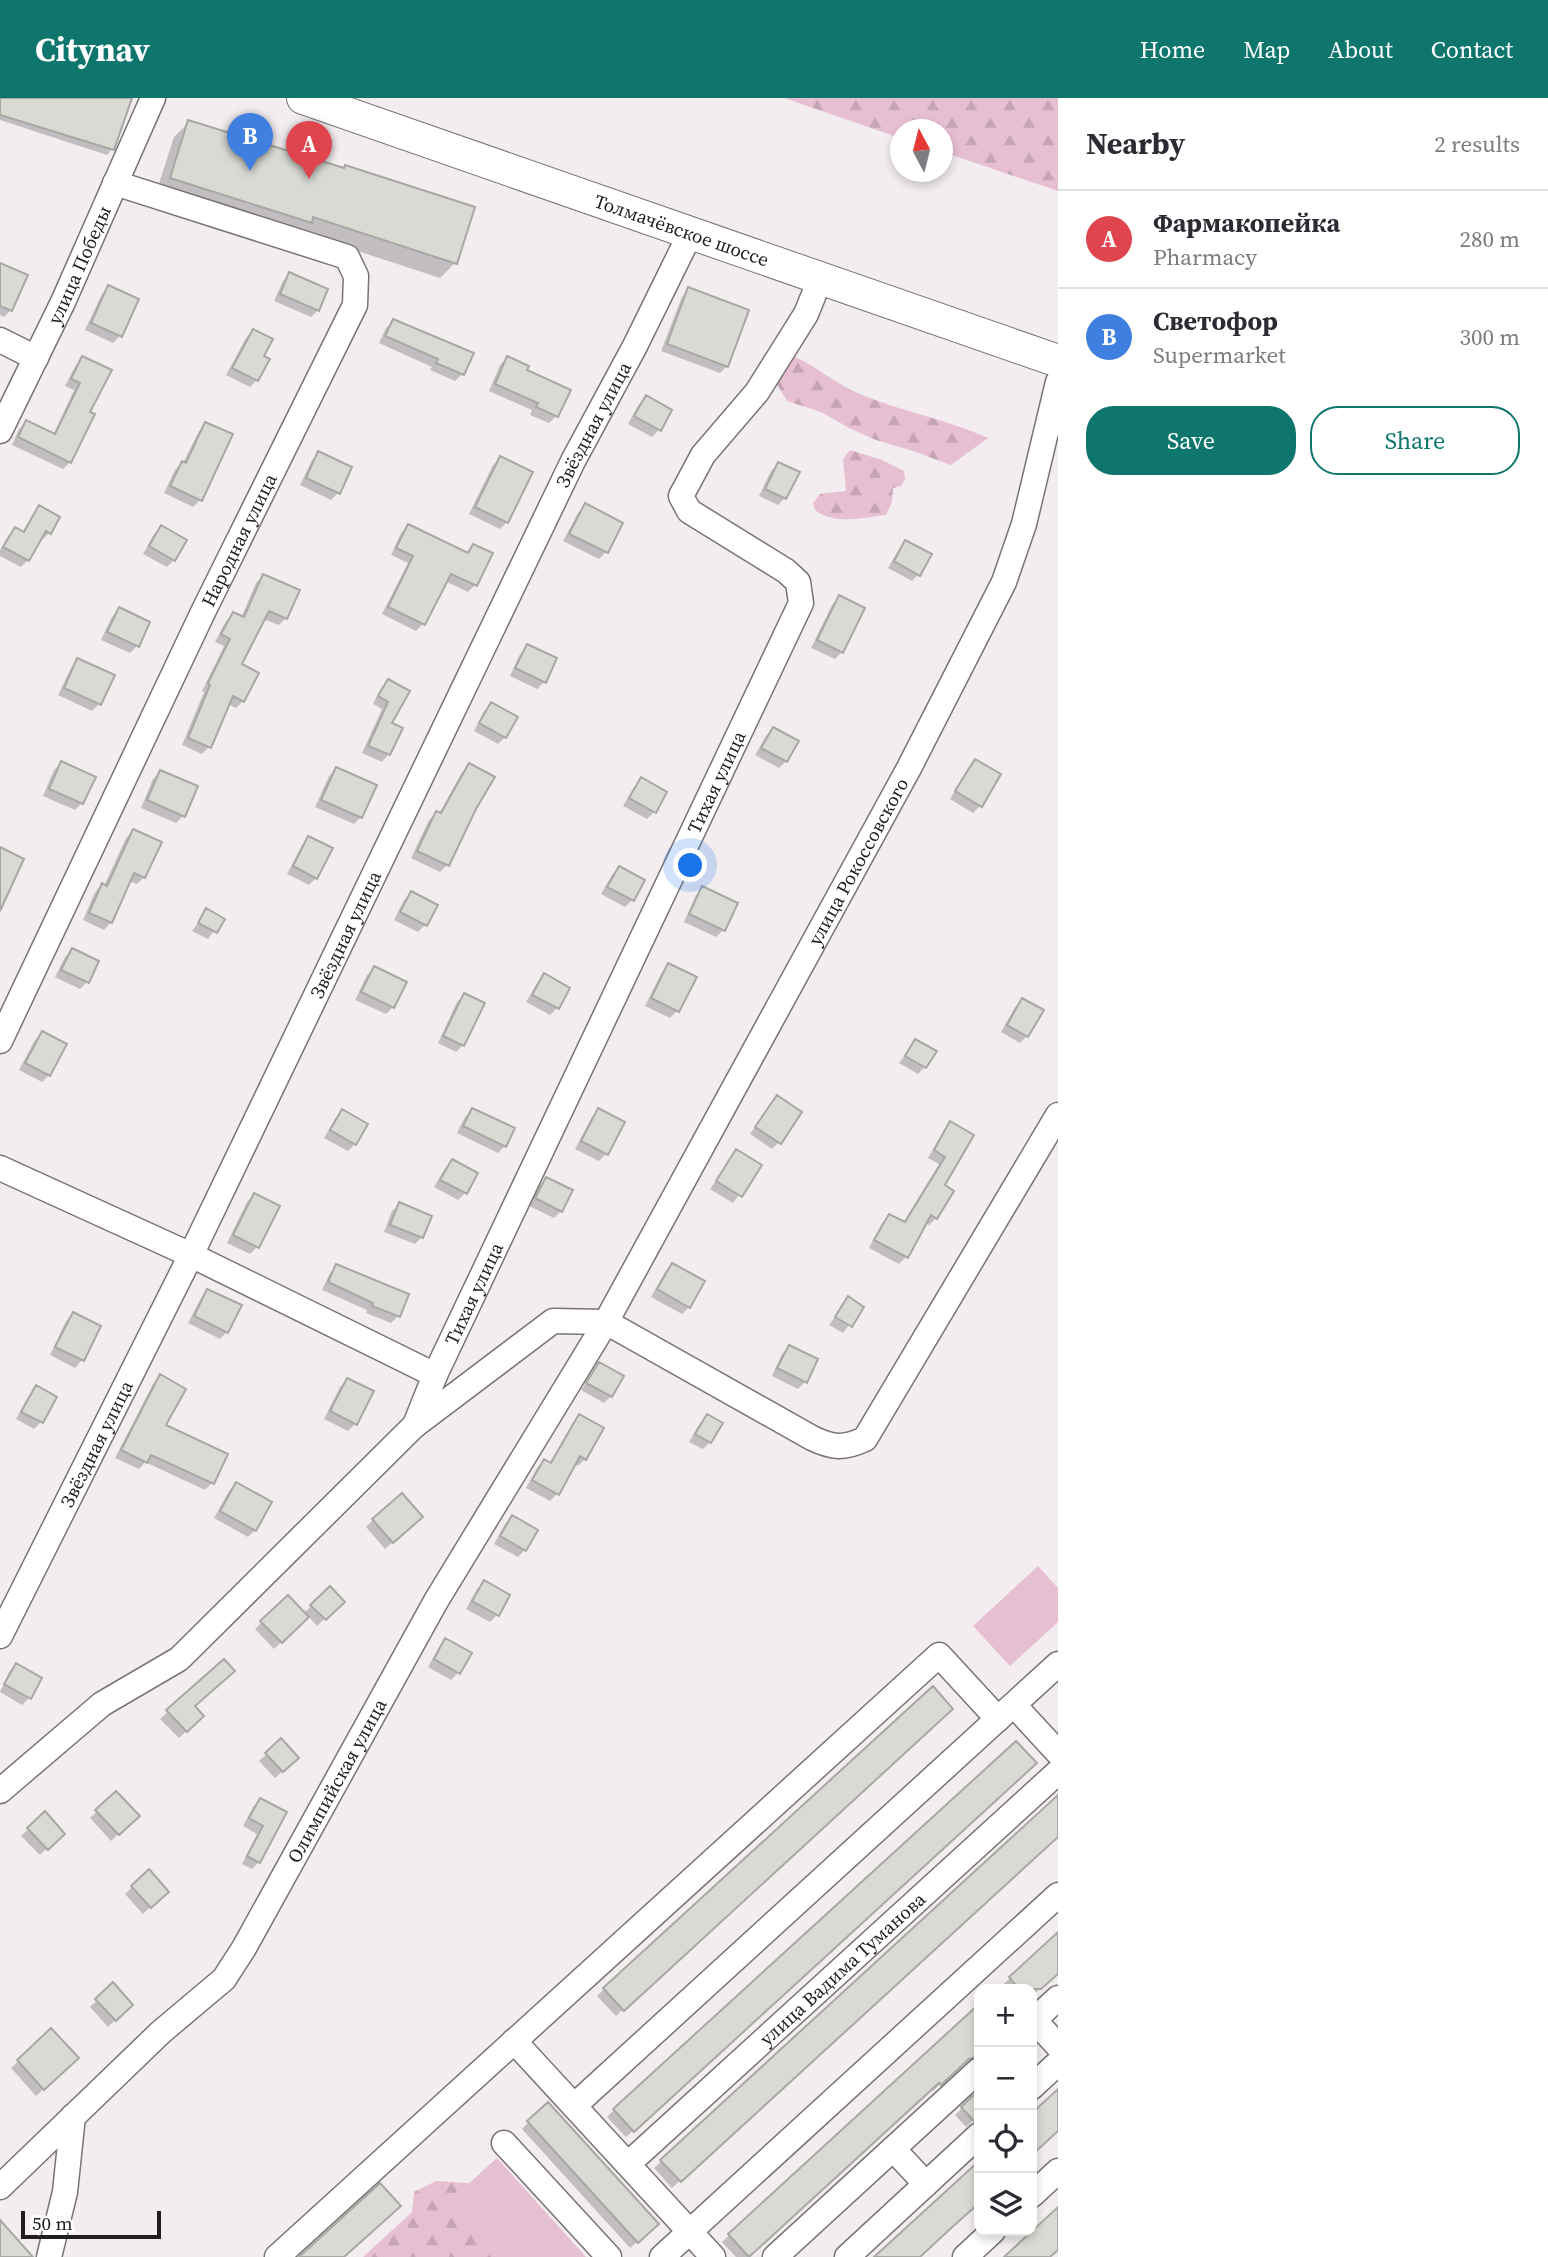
<!DOCTYPE html>
<html lang="en">
<head>
<meta charset="utf-8">
<style>
  :root { --surface:#fff; --page:#f2f2f3; --text:#2b2b33; --muted:#7c7c81; --line:#e1e1e2; --accent:#0f766e }
  body { margin:0; font-family:"Source Serif 4",serif; background:var(--page); color:var(--text) }
  .controls { position:absolute; right:21px; bottom:21px; display:grid; overflow:hidden; border-radius:14px; box-shadow:0 4px 10px #0003 }
  .controls button { width:63px; height:63px; display:grid; place-items:center; padding:0; border:0; border-bottom:2px solid var(--line); background:var(--surface); color:var(--text); font:35px sans-serif }
  .compass { position:absolute; left:890px; top:21px; width:63px; height:63px; border-radius:50%; background:var(--surface); box-shadow:0 4px 10px #0003; rotate:353deg }
  .scale { position:absolute; left:21px; bottom:18px; width:140px; box-sizing:border-box; padding-left:7px; border:4px solid #201d1e; border-top:0; font-size:19px; line-height:24px; white-space:nowrap; color:#201d1e; -webkit-text-stroke:5px #fff; paint-order:stroke }
  .you { position:absolute; left:691px; top:768px; width:24px; height:24px; margin:-18px; border:5px solid #fff; border-radius:50%; background:#1a73e8; box-shadow:0 0 0 10px #1a73e833 }
  .badge { display:grid; place-items:center; width:46px; height:46px; border-radius:50%; background:var(--accent); color:#fff; font-size:23px; font-weight:700 }
  .pin { position:absolute; translate:-50% -58px; filter:drop-shadow(0 2px 4px #0008) }
  .pin::after { content:''; position:absolute; top:37px; width:24px; height:21px; background:inherit; clip-path:polygon(0 0,100% 0,50% 100%) }
  .list { margin:0; padding:0; list-style:none }
  h2 { display:flex; justify-content:space-between; align-items:center; height:91px; margin:0; padding:0 28px; font-size:30px }
  h2 small { font-size:23px; font-weight:400; color:var(--muted) }
  .list li { display:grid; grid-template-columns:46px 1fr auto; gap:21px; align-items:center; box-sizing:border-box; height:98px; padding:0 28px; border-top:2px solid var(--line) }
  .list b { display:block; font-size:26px; white-space:nowrap }
  .list p { margin:0; font-size:23px; white-space:nowrap; color:var(--muted) }
  .list em { font-size:23px; font-style:normal; color:var(--muted) }
  .actions { display:flex; gap:14px; padding:21px 28px }
  .actions a { flex:1; padding:16px 0; border:2px solid var(--accent); border-radius:28px; text-align:center; font-size:24px; color:var(--accent) }
  .actions .main { background:var(--accent); color:#fff }
  .icon { flex:none; width:38px; height:38px; fill:none; stroke:currentColor; stroke-width:2; stroke-linecap:round; stroke-linejoin:round }
  .map { position:relative; flex:none; width:1058px; height:2159px; overflow:hidden }
  header { display:flex; align-items:center; gap:42px; box-sizing:border-box; height:98px; padding:0 35px; background:var(--accent); color:#fff }
  header strong { font-size:33px }
  nav { display:flex; gap:38px; margin-inline-start:auto; font-size:24px }
  main { display:flex }
  aside { flex:1; background:var(--surface) }
  .map>svg:first-child { display:block }
  .forest { fill:url(#forest-firs) }
  .park { fill:#e7bfd2 }
  .shadow { fill:#0003 }
  .building { fill:#d9dad4; stroke:#a7a8a3; stroke-width:2 }
  .lines { fill:none; stroke-linecap:round; stroke-linejoin:round }
  .minor-casing { stroke:#797376; stroke-width:27 }
  .major-casing { stroke:#797376; stroke-width:34 }
  .minor { stroke:#fff; stroke-width:24 }
  .major { stroke:#fff; stroke-width:32 }
  .labels { text-anchor:middle; dominant-baseline:central; stroke-width:7; stroke-linejoin:round; paint-order:stroke }
  .street-label { font-size:19px; fill:#201d1e; stroke:#fff }
</style>
</head>
<body>
<header>
<strong>Citynav</strong>
<nav><a>Home</a><a>Map</a><a>About</a><a>Contact</a></nav>
</header>
<main>
<div class="map">
<svg width="1058" height="2159" viewBox="0 0 1058 2159">
  <defs>
    <pattern id="forest-firs" width="22" height="20" patternUnits="userSpaceOnUse" patternTransform="scale(1.75)"><rect width="22" height="20" fill="#e7bfd2"/><path d="M5 1l3.5 6h-7zM16 11l3.5 6h-7z" fill="#c6a4b4"/></pattern>
  </defs>
  <rect width="100%" height="100%" fill="#f3edf0"/>
  <path class="forest" d="M784,0H1058V93L943,54L942,32H900V40Z
    M784,254C812,264 833,285 860,296C902,314 947,321 988,340L951,367L913,353L876,342L851,331L821,314L787,303L768,271Z
    M850,352L882,362L904,373L905,381L901,388L893,390L892,404L886,417C862,420 834,427 815,412L813,405L820,396L846,393L843,361Z
    M436,2083L468,2085L496,2127L511,2159H363L412,2114L414,2094Z"/>
  <path class="park" d="M1038,1468L1058,1490V1524L1010,1568L973,1528Z
    M497,2060L586,2159H491L445,2107Z"/>
  <path class="shadow" d="M0,0H125L112,51L107,57L0,22Z
    M189,24L342,72L345,69L455,165L440,180L300,134L156,95L174,39Z
    M0,167L11,212L4,219L0,217Z
    M290,176L318,212L311,219L274,203L283,183Z
    M109,189L120,238L113,245L85,232L102,196Z
    M689,191L727,268L720,275L661,253L682,199Z
    M394,223L462,276L455,283L430,272L432,269L379,245L386,230Z
    M253,233L261,259L257,282L250,289L226,277L246,240Z
    M83,260L88,315L70,364L63,371L12,347L19,331L26,324L53,337L74,292L65,288L76,267Z
    M507,260L525,273L568,293L556,318L549,325L530,317L532,312L489,293L500,267Z
    M646,299L659,332L652,339L628,326L639,306Z
    M206,326L200,402L193,409L164,395L175,372L183,365L199,333Z
    M319,355L338,395L331,402L300,387L312,362Z
    M500,360L507,424L500,431L469,416L493,367Z
    M778,366L785,400L778,407L759,398L771,373Z
    M585,408L621,425L606,454L599,461L563,443L578,415Z
    M39,410L49,435L42,442L40,440L28,462L21,469L0,458V452L8,438L15,431L22,435L32,417Z
    M408,428L466,456L473,448L475,487L468,494L445,483L423,526L416,533L382,516L408,465L391,457L401,435Z
    M161,429L174,462L167,469L143,456L154,436Z
    M906,444L919,476L912,483L888,470L899,451Z
    M263,478L286,520L279,527L263,521L240,567L243,603L236,610L228,606L209,649L202,656L182,647L204,594L202,593L224,548L215,544L226,523L233,516L241,520L256,485Z
    M839,500L842,554L835,561L811,550L832,507Z
    M119,511L148,525L137,548L130,555L101,542L112,519Z
    M527,549L544,584L537,591L510,578L520,556Z
    M78,562L99,606L92,613L58,597L71,570Z
    M388,583L389,656L382,664L362,655L382,611L373,606L381,590Z
    M492,606L505,639L498,646L474,633L484,613Z
    M773,631L786,663L779,670L755,657L766,638Z
    M975,663L980,708L973,715L950,701L968,670Z
    M62,665L82,705L75,712L43,698L54,672Z
    M469,667L474,710L447,767L440,774L411,760L429,722L436,715L439,716L462,674Z
    M336,671L361,719L354,726L315,709L329,678Z
    M160,674L183,718L176,725L141,710L153,681Z
    M641,682L654,714L647,721L623,708L634,689Z
    M133,733L144,779L137,786L129,783L111,824L104,832L83,822L95,794L102,787L104,788L126,740Z
    M309,740L316,780L309,787L287,776L302,747Z
    M619,770L643,783L632,802L625,809L601,796L612,777Z
    M703,790L723,832L716,839L684,824L696,797Z
    M411,795L425,827L418,834L394,822L404,802Z
    M207,813L222,821L208,841L192,833Z
    M72,852L87,884L80,891L55,879L65,859Z
    M669,867L677,913L670,920L645,908L662,874Z
    M374,870L393,909L386,916L355,902L367,877Z
    M544,878L568,891L557,910L550,917L526,904L537,885Z
    M464,897L463,947L456,954L438,945L457,904Z
    M1022,902L1027,938L1020,945L1001,934L1015,909Z
    M42,935L49,977L42,984L19,972L35,942Z
    M916,943L925,969L918,976L899,965Z
    M777,999L779,1044L772,1051L750,1036Z
    M472,1012L505,1048L498,1055L457,1035L465,1019Z
    M599,1012L623,1025L606,1056L599,1063L575,1051L592,1019Z
    M342,1014L355,1046L348,1053L324,1040L335,1021Z
    M951,1025L936,1120L929,1127L925,1125L906,1159L899,1166L869,1150L882,1125L889,1118L903,1125L939,1066L928,1060L944,1032Z
    M737,1053L760,1068L733,1105L710,1091Z
    M452,1063L476,1076L465,1095L458,1102L434,1089L445,1070Z
    M546,1081L561,1113L554,1120L529,1108L539,1088Z
    M254,1097L257,1149L250,1156L227,1145L247,1104Z
    M400,1106L422,1139L415,1146L384,1134L392,1113Z
    M672,1167L689,1209L682,1216L651,1199L665,1174Z
    M337,1168L398,1218L391,1225L366,1215L367,1212L322,1192L330,1175Z
    M208,1193L227,1234L220,1241L188,1225L201,1200Z
    M848,1201L862,1209L843,1235L829,1227Z
    M73,1216L99,1229L82,1262L75,1270L50,1257L66,1223Z
    M789,1249L805,1284L798,1291L772,1278L782,1256Z
    M599,1266L611,1298L604,1305L581,1292Z
    M160,1278L164,1327L226,1357L212,1385L205,1392L145,1364L139,1371L115,1360L153,1286Z
    M347,1282L355,1326L348,1333L324,1321L340,1289Z
    M36,1290L55,1300L41,1324L34,1331L16,1321L29,1297Z
    M579,1318L585,1361L578,1368L574,1365L557,1396L550,1403L526,1390L537,1370L544,1363L549,1366L572,1326Z
    M707,1318L710,1344L703,1351L689,1344L700,1325Z
    M236,1386L255,1432L248,1439L214,1420L229,1393Z
    M512,1419L525,1452L518,1459L494,1446L505,1426Z
    M373,1422L414,1426L385,1451L366,1429Z
    M484,1484L497,1517L490,1524L466,1511L477,1491Z
    M330,1490L343,1503L317,1528L308,1518L274,1551L255,1531L288,1499L304,1515Z
    M446,1542L458,1575L451,1582L428,1569L439,1549Z
    M224,1563L193,1609L202,1618L179,1640L160,1621Z
    M16,1567L29,1600L22,1607L0,1594L9,1574Z
    M944,1618L616,1918L597,1898L604,1891Z
    M281,1643L297,1660L275,1680L259,1663Z
    M1027,1672L626,2039L607,2019L614,2012Z
    M116,1695L137,1718L111,1743L90,1720Z
    M1058,1700V1737L672,2090L654,2070Z
    M260,1702L285,1715L259,1764L252,1771L242,1766L257,1736L243,1728L253,1709Z
    M45,1716L63,1735L40,1757L21,1738Z
    M148,1774L166,1794L143,1816L125,1796Z
    M1058,1837V1874L1032,1898V1891H998Z
    M113,1887L131,1907L108,1929L90,1909Z
    M979,1909V1946L961,1963L956,1971L933,1993L931,1991L747,2159H736L722,2144Z
    M51,1933L70,1967L36,1998L11,1970Z
    M979,1994V2017L966,2029L955,2017Z
    M529,2024L650,2133L630,2150L522,2031Z"/>
  <path class="building" d="M0,0H132L114,52L0,17Z
    M188,22L344,70L345,67L475,109L457,166L313,119L312,125L170,80Z
    M0,165L28,177L12,213L0,208Z
    M289,174L328,191L319,213L280,196Z
    M108,187L139,201L122,239L91,225Z
    M688,189L749,212L728,269L667,246Z
    M393,221L474,255L464,277L436,265L438,261L385,238Z
    M253,231L273,241L264,258L270,261L258,283L232,270Z
    M82,258L112,272L90,314L95,316L71,365L18,339L26,322L55,336L80,285L71,281Z
    M507,258L529,268L527,272L571,292L558,319L536,309L538,305L495,286Z
    M646,297L672,312L661,333L634,318Z
    M205,324L233,336L202,403L170,388L182,363L186,365Z
    M318,353L352,369L340,396L306,380Z
    M500,358L533,374L508,425L475,409Z
    M778,364L800,374L786,401L765,391Z
    M585,405L623,425L608,455L569,436Z
    M39,407L60,419L51,436L46,433L29,463L3,449L15,429L24,434Z
    M408,426L468,455L473,446L493,455L477,488L451,476L425,527L388,509L413,458L396,450Z
    M161,427L187,442L175,463L149,448Z
    M905,442L932,456L920,478L894,463Z
    M263,476L300,492L287,521L269,513L242,566L259,575L244,604L233,598L211,650L188,640L210,587L208,585L230,541L221,536L233,514L244,519Z
    M839,497L865,510L843,555L817,542Z
    M119,509L150,524L139,549L107,534Z
    M527,546L557,560L546,585L515,570Z
    M77,560L115,577L101,607L64,590Z
    M388,581L410,593L392,625L403,630L390,657L368,648L388,604L378,598Z
    M491,604L518,619L506,640L479,625Z
    M773,629L799,643L787,664L761,650Z
    M975,661L1001,676L982,709L955,693Z
    M61,663L96,679L83,706L49,691Z
    M469,665L495,679L476,711L449,768L417,753L436,713L441,715Z
    M336,669L377,687L362,720L321,702Z
    M160,672L198,688L185,719L147,702Z
    M641,679L667,694L656,715L629,700Z
    M133,731L162,744L145,780L134,775L112,825L89,815L102,785L107,788Z
    M308,738L333,750L317,781L293,768Z
    M0,749L24,761L0,813Z
    M619,768L645,782L634,803L607,789Z
    M702,788L738,805L725,833L689,816Z
    M411,793L438,807L427,828L400,814Z
    M206,810L225,821L217,835L198,825Z
    M72,850L99,863L89,885L61,872Z
    M668,865L697,879L679,914L651,900Z
    M374,868L407,884L394,910L361,894Z
    M544,875L570,890L559,911L532,897Z
    M464,895L485,905L464,948L443,938Z
    M1022,900L1044,912L1028,939L1007,927Z
    M42,933L67,946L50,978L25,965Z
    M915,941L937,953L926,970L905,958Z
    M777,997L802,1014L781,1046L755,1029Z
    M472,1010L515,1030L506,1049L463,1028Z
    M598,1010L625,1024L608,1057L581,1043Z
    M342,1011L368,1026L356,1047L330,1032Z
    M950,1023L974,1037L945,1087L954,1093L937,1121L931,1117L908,1160L874,1142L889,1116L905,1124L945,1059L934,1052Z
    M736,1051L762,1067L742,1099L716,1083Z
    M452,1061L478,1075L467,1096L440,1082Z
    M546,1079L573,1092L562,1114L535,1100Z
    M254,1095L280,1108L259,1150L233,1137Z
    M399,1104L432,1118L423,1140L390,1127Z
    M672,1165L705,1183L690,1210L657,1191Z
    M336,1166L409,1196L400,1219L372,1208L373,1205L328,1184Z
    M207,1191L242,1207L228,1235L194,1218Z
    M848,1198L864,1209L852,1229L835,1219Z
    M73,1214L101,1228L84,1263L55,1249Z
    M789,1247L818,1261L807,1285L777,1270Z
    M599,1264L624,1278L612,1299L586,1285Z
    M160,1276L186,1291L166,1327L228,1356L214,1386L151,1357L147,1365L121,1352Z
    M347,1280L374,1293L357,1327L330,1313Z
    M36,1287L57,1299L43,1325L21,1314Z
    M579,1316L604,1330L586,1362L580,1358L559,1397L532,1382L544,1361L551,1365Z
    M707,1316L723,1325L711,1345L695,1336Z
    M236,1384L272,1404L256,1433L220,1413Z
    M402,1395L423,1419L393,1445L372,1421Z
    M512,1417L538,1432L526,1453L500,1438Z
    M484,1482L510,1497L499,1518L472,1503Z
    M330,1488L345,1504L326,1522L310,1507Z
    M288,1497L309,1519L282,1545L260,1523Z
    M445,1540L472,1555L460,1576L434,1561Z
    M224,1561L235,1573L195,1608L204,1618L187,1634L166,1612Z
    M16,1565L42,1580L31,1601L4,1586Z
    M933,1588L953,1611L624,1913L603,1890Z
    M281,1640L299,1660L283,1674L265,1655Z
    M1016,1643L1037,1665L634,2034L613,2011Z
    M116,1693L140,1718L119,1737L95,1712Z
    M1058,1697V1739L681,2084L660,2062Z
    M260,1700L287,1714L260,1765L247,1758L263,1728L249,1720Z
    M45,1713L65,1736L48,1752L27,1730Z
    M149,1771L169,1794L151,1810L131,1788Z
    M1058,1834V1876L1041,1891H1019L1009,1879Z
    M113,1884L133,1907L116,1923L95,1901Z
    M979,1906V1958L969,1961L941,1987L939,1985L749,2159L728,2136Z
    M51,1930L79,1960L44,1992L17,1962Z
    M1058,1991V2033L1032,2057V2015Z
    M979,1992V2023H974L961,2009Z
    M548,2004L659,2126L638,2145L527,2023Z
    M979,2063V2105L949,2132L920,2159H874Z
    M380,2085L401,2108L344,2159H299Z
    M1058,2109V2152L1050,2159H1004Z
    M0,2122L33,2159H0Z"/>
  <g class="lines">
    <defs>
      <g id="minor">
        <path d="M0,242L36,260"/>
        <path id="s1" d="M0,333L63,204L153,0"/>
        <path id="s2" d="M0,943L204,512L355,207L356,178L347,159L115,85"/>
        <path d="M0,1070L191,1157L435,1277"/>
        <path id="s3" d="M415,1327L435,1277L801,505L798,484L786,473L689,413L681,398L703,357L757,294L806,216L821,179"/>
        <path id="s4" d="M0,1538L191,1157L573,363L635,248L691,134"/>
        <path d="M1014,1607L1058,1655"/>
        <path d="M0,1693L102,1606L179,1561L414,1328L553,1223L606,1224L812,1340C833,1350 843,1351 865,1341L1058,1017"/>
        <path d="M1034,1922L1058,1948"/>
        <path d="M1032,1924L1058,1900"/>
        <path d="M514,1943L713,2159"/>
        <path d="M1032,1989L1058,1965"/>
        <path d="M574,2008L1058,1566"/>
        <path d="M504,2045L609,2159"/>
        <path d="M893,2051L926,2086"/>
        <path id="s5" d="M628,2066L1058,1674"/>
        <path id="s6" d="M0,2089L161,1934L224,1881L244,1850L436,1503L606,1224L909,670L1004,484L1024,426L1058,284"/>
        <path d="M1032,2097L1058,2073"/>
        <path d="M49,2159L65,2094L73,2018"/>
        <path d="M277,2159L939,1557L998,1621"/>
        <path d="M662,2159L1058,1797"/>
        <path d="M775,2159L979,1972"/>
        <path d="M847,2159L979,2037"/>
        <path d="M965,2159L993,2133"/>
      </g>
      <g id="major">
        <path id="s7" d="M303,0L1058,263"/>
      </g>
    </defs>
    <use href="#minor" class="minor-casing"/>
    <use href="#major" class="major-casing"/>
    <use href="#minor" class="minor"/>
    <use href="#major" class="major"/>
  </g>
  <g class="labels">
    <g class="street-label">
      <text stroke="none"><textPath href="#s7" startOffset="401">Толмачёвское шоссе</textPath></text>
      <text stroke="none"><textPath href="#s1" startOffset="184">улица Победы</textPath></text>
      <text stroke="none"><textPath href="#s4" startOffset="1349">Звёздная улица</textPath></text>
      <text stroke="none"><textPath href="#s2" startOffset="555">Народная улица</textPath></text>
      <text stroke="none"><textPath href="#s3" startOffset="710">Тихая улица</textPath></text>
      <text stroke="none"><textPath href="#s6" startOffset="1591">улица Рокоссовского</textPath></text>
      <text stroke="none"><textPath href="#s4" startOffset="782">Звёздная улица</textPath></text>
      <text stroke="none"><textPath href="#s3" startOffset="144">Тихая улица</textPath></text>
      <text stroke="none"><textPath href="#s4" startOffset="215">Звёздная улица</textPath></text>
      <text stroke="none"><textPath href="#s6" startOffset="534">Олимпийская улица</textPath></text>
      <text stroke="none"><textPath href="#s5" startOffset="290">улица Вадима Туманова</textPath></text>
    </g>
  </g>
</svg>
<div class="controls">
<button>+</button>
<button>−</button>
<button><svg class="icon" aria-label="locate" viewBox="0 0 24 24"><circle cx="12" cy="12" r="6"/><path d="M12 2v4M12 18v4M2 12h4M18 12h4"/></svg></button>
<button><svg class="icon" aria-label="layers" viewBox="0 0 24 24"><path d="M12 4l9 5-9 5-9-5zM3 14l9 5 9-5"/></svg></button>
</div>
<svg class="compass" viewBox="-18 -18 36 36"><path d="M0-13l5 13h-10z" fill="#e53935"/><path d="M0 13l5-13h-10z" fill="#7c7c81"/></svg>
<div class="scale">50 m</div>
<div class="you"></div>
<div class="pin badge" style="left:309px;top:81px;background:#e0444e">A</div>
<div class="pin badge" style="left:250px;top:73px;background:#3f7fe0">B</div>
</div>
<aside>
<h2>Nearby<small>2 results</small></h2>
<ul class="list">
<li><span class="badge" style="background:#e0444e">A</span><div><b>Фармакопейка</b><p>Pharmacy</p></div><em>280 m</em></li>
<li><span class="badge" style="background:#3f7fe0">B</span><div><b>Светофор</b><p>Supermarket</p></div><em>300 m</em></li>
</ul>
<div class="actions"><a class="main">Save</a><a>Share</a></div>
</aside>
</main>
</body>
</html>
